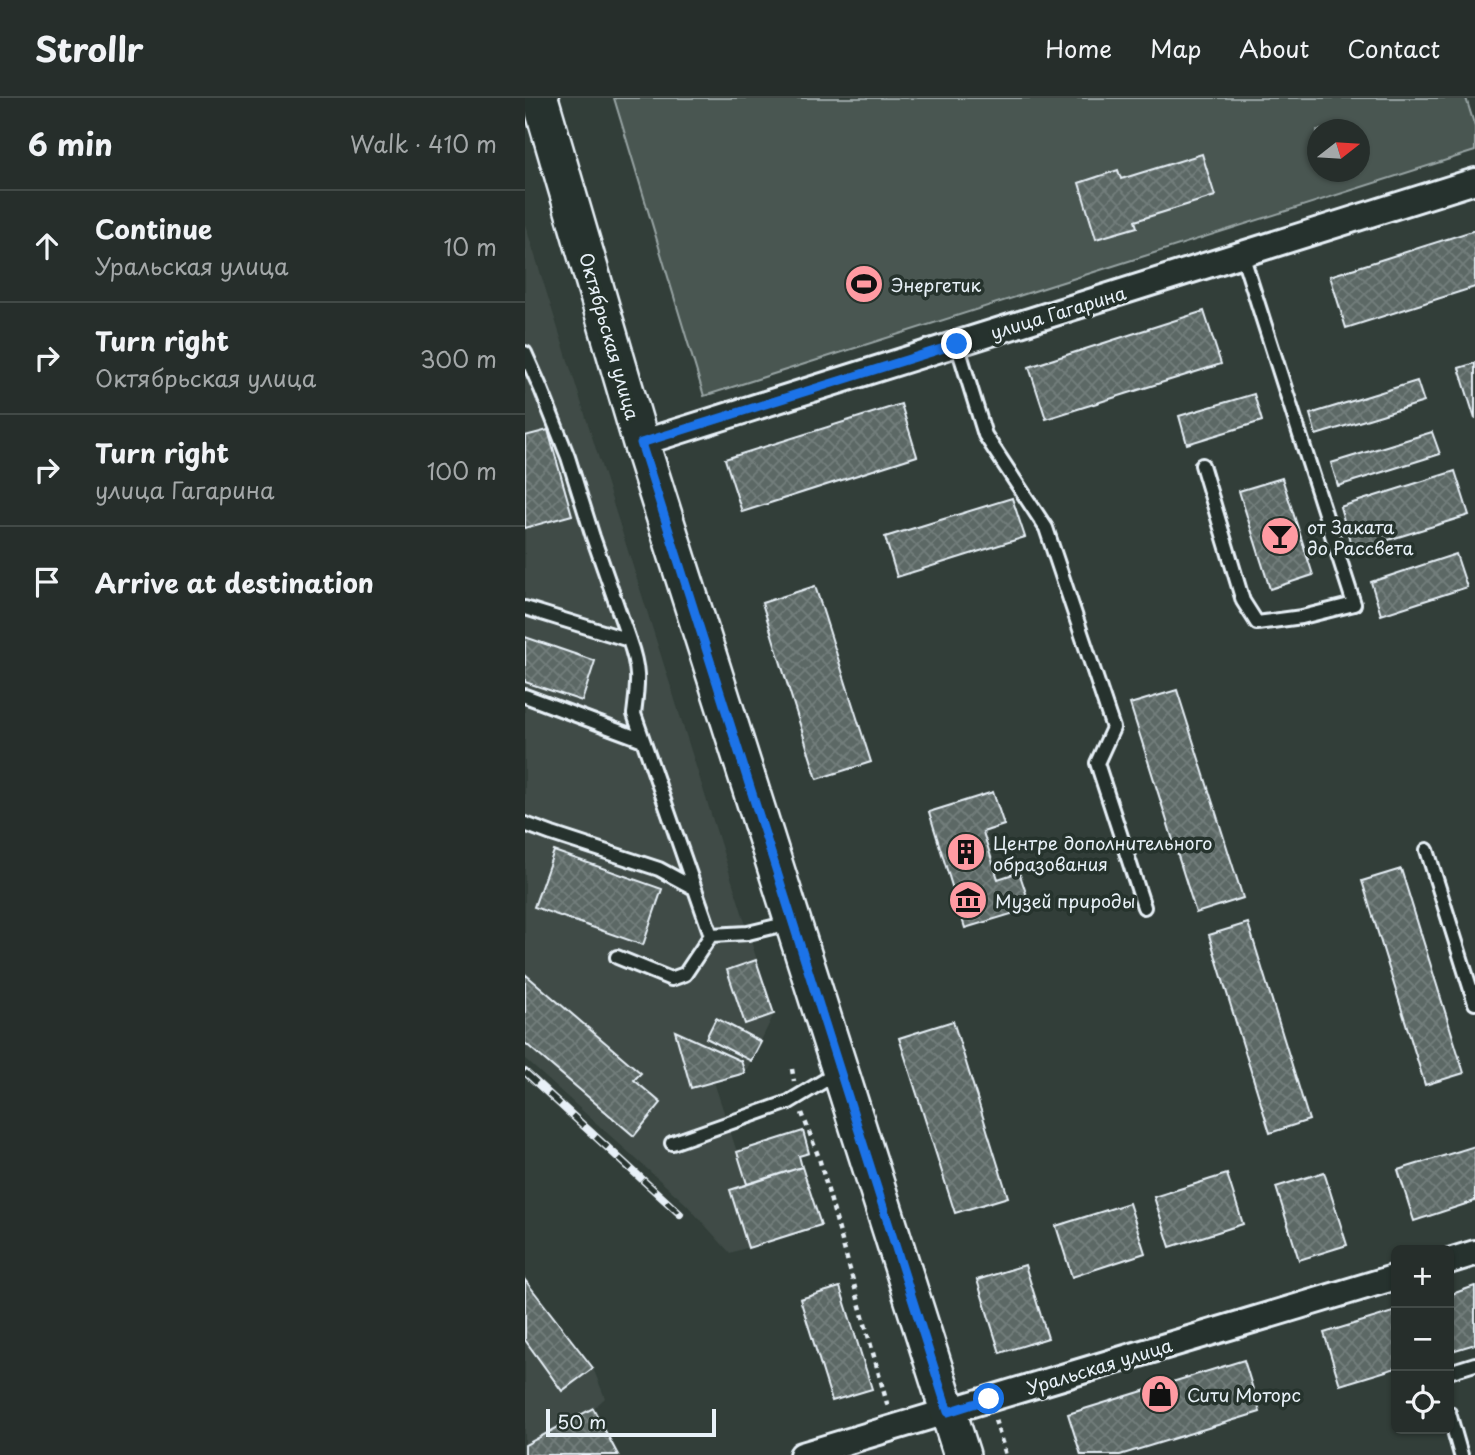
<!DOCTYPE html>
<html lang="en">
<head>
<meta charset="utf-8">
<style>
  :root { --surface:#262e2b; --page:#2e3633; --text:#f1f3f6; --muted:#a4a8a9; --line:#424a47 }
  body { margin:0; font-family:"Playpen Sans",sans-serif; background:var(--page); color:var(--text) }
  .controls { position:absolute; right:21px; bottom:21px; display:grid; overflow:hidden; border-radius:10px; box-shadow:0 2px 5px #0004 }
  .controls button { width:63px; height:63px; display:grid; place-items:center; padding:0; border:0; border-bottom:2px solid var(--line); background:var(--surface); color:var(--text); font:35px sans-serif }
  .compass { position:absolute; left:782px; top:21px; width:63px; height:63px; border-radius:50%; background:var(--surface); box-shadow:0 2px 5px #0004; rotate:73deg }
  .scale { position:absolute; left:21px; bottom:18px; width:170px; box-sizing:border-box; padding-left:7px; border:4px solid #e8f1f8; border-top:0; font-size:19px; line-height:24px; white-space:nowrap; color:#e8f1f8; -webkit-text-stroke:5px #26332d; paint-order:stroke }
  .stop { position:absolute; width:21px; height:21px; margin:-16px; border:5px solid #1a73e8; border-radius:50%; background:#fff }
  .stop.end { background:#1a73e8; border-color:#fff; box-shadow:0 2px 7px #0008 }
  .list { margin:0; padding:0; list-style:none }
  h2 { display:flex; justify-content:space-between; align-items:center; height:91px; margin:0; padding:0 28px; font-size:30px }
  h2 small { font-size:23px; font-weight:400; color:var(--muted) }
  .list li { display:grid; grid-template-columns:46px 1fr auto; gap:21px; align-items:center; box-sizing:border-box; height:112px; padding:0 28px; border-top:2px solid var(--line) }
  .list b { display:block; font-size:26px; white-space:nowrap }
  .list p { margin:0; font-size:23px; white-space:nowrap; color:var(--muted) }
  .list em { font-size:23px; font-style:normal; color:var(--muted) }
  .icon { flex:none; width:38px; height:38px; fill:none; stroke:currentColor; stroke-width:2; stroke-linecap:round; stroke-linejoin:round }
  .map { position:relative; flex:none; width:950px; height:1357px; overflow:hidden }
  header { display:flex; align-items:center; gap:42px; box-sizing:border-box; height:98px; padding:0 35px; background:var(--surface); border-bottom:2px solid var(--line) }
  header strong { font-size:33px }
  nav { display:flex; gap:38px; margin-inline-start:auto; font-size:24px }
  main { display:flex }
  aside { flex:1; background:var(--surface) }
  .map>svg:first-child { display:block }
  .built { fill:#3f4b46 }
  .garden { fill:#495651; stroke:#98a4a4; stroke-width:2; fill-rule:evenodd }
  .building { fill:url(#building-cross-hatch); stroke:#e8f1f8; stroke-width:2 }
  .lines { fill:none; stroke-linecap:round; stroke-linejoin:round }
  .lane-casing { stroke:#e8f1f8; stroke-width:18 }
  .street-casing { stroke:#e8f1f8; stroke-width:30 }
  .secondary-casing { stroke:#e8f1f8; stroke-width:40 }
  .path { stroke:#e8f1f8; stroke-width:4.5; stroke-dasharray:5 5; stroke-linecap:butt }
  .lane { stroke:#26332d; stroke-width:12 }
  .street { stroke:#26332d; stroke-width:24 }
  .secondary { stroke:#26332d; stroke-width:35 }
  .rail-casing { stroke:#e8f1f8; stroke-width:8 }
  .rail { stroke:#26332d; stroke-width:5; stroke-dasharray:16; stroke-linecap:butt }
  .route { stroke:#1a73e8; stroke-width:9 }
  .labels { text-anchor:middle; dominant-baseline:central; stroke-width:7; stroke-linejoin:round; paint-order:stroke }
  .poi-label { font-size:18px; fill:#e8f1f8; stroke:#26332d; text-anchor:start }
  .street-label { font-size:18px; fill:#e8f1f8; stroke:#26332d }
</style>
</head>
<body>
<header>
<strong>Strollr</strong>
<nav><a>Home</a><a>Map</a><a>About</a><a>Contact</a></nav>
</header>
<main>
<aside>
<h2>6 min<small>Walk · 410 m</small></h2>
<ul class="list">
<li><svg class="icon" aria-label="ahead" viewBox="0 0 24 24"><path d="M12 20V5M6 11l6-6 6 6"/></svg><div><b>Continue</b><p>Уральская улица</p></div><em>10 m</em></li>
<li><svg class="icon" aria-label="right" viewBox="0 0 24 24"><path d="M7 20v-9h11M14 6l5 5-5 5"/></svg><div><b>Turn right</b><p>Октябрьская улица</p></div><em>300 m</em></li>
<li><svg class="icon" aria-label="right" viewBox="0 0 24 24"><path d="M7 20v-9h11M14 6l5 5-5 5"/></svg><div><b>Turn right</b><p>улица Гагарина</p></div><em>100 m</em></li>
<li><svg class="icon" aria-label="arrive" viewBox="0 0 24 24"><path d="M6 21V4h12l-3 4 3 4H6"/></svg><div><b>Arrive at destination</b></div></li>
</ul>
</aside>
<div class="map">
<svg width="950" height="1357" viewBox="0 0 950 1357">
  <defs>
    <pattern id="building-cross-hatch" width="8" height="8" patternUnits="userSpaceOnUse" patternTransform="scale(1.75)"><rect width="8" height="8" fill="#5c6865"/><path d="M0 0l8 8M0 8l8-8" fill="none" stroke="#737e7c"/></pattern>
  </defs>
  <rect width="100%" height="100%" fill="#323e39"/>
  <filter id="ink" filterUnits="userSpaceOnUse"><feTurbulence type="fractalNoise" baseFrequency=".0143" numOctaves="2"/><feDisplacementMap in="SourceGraphic" scale="14" xChannelSelector="R" yChannelSelector="G"/><feConvolveMatrix kernelMatrix="1 2 1 2 8 2 1 2 1" color-interpolation-filters="sRGB"/></filter>
  <g filter="url(#ink)">
    <path class="built" d="M0,126L249,916L220,975L189,984L212,1054L278,1033L284,1055L274,1058L296,1127L205,1155L161,1106L0,961Z
      M0,1182L68,1270L80,1300L68,1311L93,1357H0Z"/>
    <path class="garden" d="M89,0H941L950,29V53L179,298ZM792,32H834V74H792Z"/>
    <path class="building" d="M677,56L690,98L610,123L612,129L571,141L554,85L593,72L596,81Z
      M950,132V189L821,230L805,178Z
      M679,213L696,266L521,321L504,269Z
      M950,265V321L934,270Z
      M892,283L899,304L791,337L785,316Z
      M729,296L737,323L662,346L654,318Z
      M376,306L392,358L217,414L200,361Z
      M23,332L47,417L0,430V338Z
      M907,334L915,356L813,388L806,365Z
      M930,373L944,417L828,453L815,409Z
      M757,380L788,477L745,491L714,393Z
      M487,400L500,439L372,479L360,439Z
      M931,456L942,489L856,517L846,484Z
      M290,488L346,664L292,681L237,505Z
      M0,539L70,563L57,603L0,584Z
      M652,592L718,800L671,815L605,606Z
      M468,694L479,727L458,734L473,781L494,774L506,810L440,830L404,714Z
      M29,753L137,791L118,847L9,809Z
      M876,771L939,975L900,987L837,783Z
      M723,825L784,1022L745,1035L684,837Z
      M231,862L249,916L220,926L202,872Z
      M0,876L116,975L109,982L136,1005L109,1038L0,945Z
      M191,920L236,944L226,963L181,940Z
      M428,923L483,1099L430,1115L374,940Z
      M150,933L216,963L220,975L166,990Z
      M278,1033L284,1055L274,1058L277,1069L222,1086L212,1054Z
      M950,1048V1103L889,1123L873,1072Z
      M277,1069L296,1127L223,1150L205,1092Z
      M799,1074L822,1147L774,1162L751,1089Z
      M702,1076L718,1126L645,1149L629,1099Z
      M604,1105L620,1155L547,1179L531,1128Z
      M500,1167L523,1240L475,1255L452,1182Z
      M0,1182L68,1270L37,1293L0,1242Z
      M950,1188V1246L924,1254V1197Z
      M315,1189L347,1291L307,1303L275,1201Z
      M871,1213V1270L815,1287L799,1235Z
      M719,1262L735,1314L595,1357H556L543,1316Z
      M68,1310L93,1357H0V1347Z"/>
    <g class="lines">
      <defs>
        <path id="lane" d="M432,246L460,337L521,430L588,630L572,665L619,809
          M0,255L16,291L43,359L68,439L104,542
          M677,367L718,503L732,525L777,519L829,506L717,156
          M0,510L104,542C115,573 113,584 109,616L186,837L223,835L264,825
          M0,598L118,642
          M0,726L27,736L134,771L169,790
          M902,752L950,905
          M92,859L146,881L160,876L186,837
          M147,1045L264,1004L312,975
          M924,1274L950,1266
          M924,1315L936,1357"/>
        <path id="street" d="M116,345L950,83
          M924,1163L950,1155
          M277,1357L871,1179"/>
        <path id="secondary" d="M15,0L116,345L437,1357"/>
      </defs>
      <use href="#lane" class="lane-casing"/>
      <use href="#street" class="street-casing"/>
      <use href="#secondary" class="secondary-casing"/>
      <path class="path" d="M267,971L269,983
        M277,1015L294,1060L363,1309
        M470,1322L481,1357"/>
      <use href="#lane" class="lane"/>
      <use href="#street" class="street"/>
      <use href="#secondary" class="secondary"/>
      <defs>
        <path id="rail" d="M0,974L155,1116"/>
      </defs>
      <use href="#rail" class="rail-casing"/>
      <use href="#rail" class="rail"/>
    </g>
  </g>
  <g class="lines" filter="url(#ink)">
    <path class="route" d="M432,246L116,345L423,1314L464,1301"/>
  </g>
  <defs>
    <symbol id="stadium-disc" viewBox="-11 -11 22 22"><circle r="9.5" fill="#ff9aa2" stroke="#26332d"/><path d="M0-5a6.5 5 0 1 0 0 10a6.5 5 0 1 0 0-10ZM-3.5-1.8h7v3.6h-7Z" fill="#111"/></symbol>
    <symbol id="bar-disc" viewBox="-11 -11 22 22"><circle r="9.5" fill="#ff9aa2" stroke="#26332d"/><path d="M-6-5H6L.8 .8V4.5H3.5V6h-7V4.5H-.8V.8Z" fill="#111"/></symbol>
    <symbol id="building-disc" viewBox="-11 -11 22 22"><circle r="9.5" fill="#ff9aa2" stroke="#26332d"/><path d="M-4-6H4V6H1V3H-1V6H-4ZM-2.5-4.3h1.7v1.8h-1.7ZM.8-4.3h1.7v1.8H.8ZM-2.5-1h1.7V.8h-1.7ZM.8-1h1.7V.8H.8Z" fill="#111"/></symbol>
    <symbol id="museum-disc" viewBox="-11 -11 22 22"><circle r="9.5" fill="#ff9aa2" stroke="#26332d"/><path d="M0-6L6-3V-2H-6V-3ZM-5-1h2V3h-2ZM-1-1h2V3h-2ZM3-1h2V3H3ZM-6 4H6V6H-6Z" fill="#111"/></symbol>
    <symbol id="shop-disc" viewBox="-11 -11 22 22"><circle r="9.5" fill="#ff9aa2" stroke="#26332d"/><path d="M-5-2.5h2.3a2.7 3.5 0 0 1 5.4 0H5L5.5 6h-11ZM-1.5-2.5h3a1.5 2.3 0 0 0-3 0Z" fill="#111"/></symbol>
  </defs>
  <g fill-rule="evenodd">
    <use href="#stadium-disc" x="317" y="164" width="44" height="44"/>
    <use href="#bar-disc" x="733" y="416" width="44" height="44"/>
    <use href="#building-disc" x="419" y="732" width="44" height="44"/>
    <use href="#museum-disc" x="421" y="780" width="44" height="44"/>
    <use href="#shop-disc" x="613" y="1274" width="44" height="44"/>
  </g>
  <g class="labels">
    <g class="poi-label">
      <text x="366" y="186">Энергетик</text>
      <text x="782" y="428">от Заката<tspan x="782" dy="21">до Рассвета</tspan></text>
      <text x="468" y="744">Центре дополнительного<tspan x="468" dy="21">образования</tspan></text>
      <text x="470" y="802">Музей природы</text>
      <text x="662" y="1296">Сити Моторс</text>
    </g>
    <g class="street-label">
      <text transform="translate(533 214) rotate(-17)">улица Гагарина</text>
      <text transform="translate(85 238) rotate(74)">Октябрьская улица</text>
      <text transform="translate(574 1268) rotate(-17)">Уральская улица</text>
    </g>
  </g>
</svg>
<div class="controls">
<button>+</button>
<button>−</button>
<button><svg class="icon" aria-label="locate" viewBox="0 0 24 24"><circle cx="12" cy="12" r="6"/><path d="M12 2v4M12 18v4M2 12h4M18 12h4"/></svg></button>
</div>
<svg class="compass" viewBox="-18 -18 36 36"><path d="M0-13l5 13h-10z" fill="#e53935"/><path d="M0 13l5-13h-10z" fill="#a4a8a9"/></svg>
<div class="scale">50 m</div>
<div class="stop" style="left:464px;top:1301px"></div>
<div class="stop end" style="left:432px;top:246px"></div>
</div>
</main>
</body>
</html>
